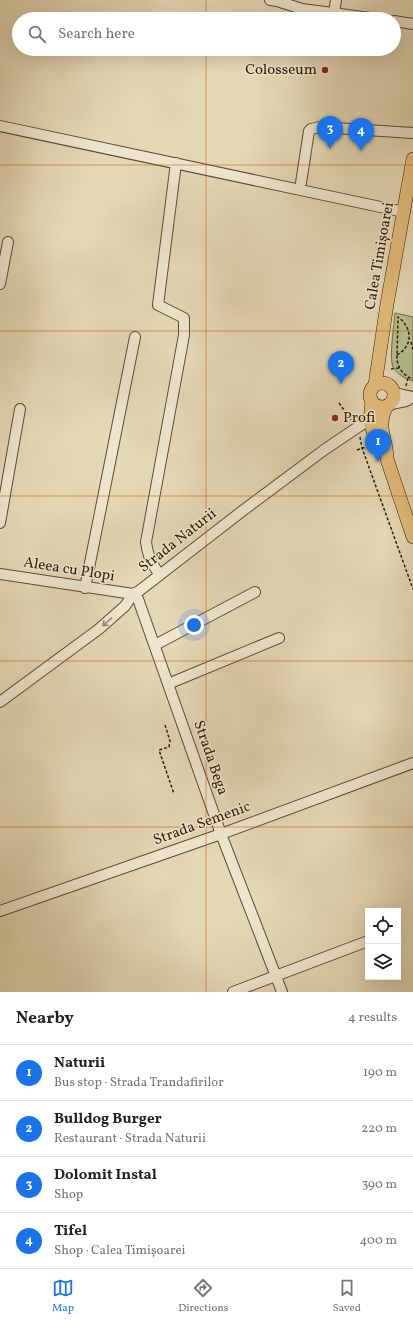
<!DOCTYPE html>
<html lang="en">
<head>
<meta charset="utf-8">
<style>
  :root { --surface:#fff; --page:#f6f6f6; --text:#202124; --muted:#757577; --line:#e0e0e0; --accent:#1a73e8 }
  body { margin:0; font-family:Vollkorn,serif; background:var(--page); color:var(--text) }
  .controls { position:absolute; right:12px; bottom:12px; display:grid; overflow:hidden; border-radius:0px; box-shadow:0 4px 16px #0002 }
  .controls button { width:36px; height:36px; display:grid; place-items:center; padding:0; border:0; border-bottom:1px solid var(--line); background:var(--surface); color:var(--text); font:20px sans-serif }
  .you { position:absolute; left:194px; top:625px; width:14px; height:14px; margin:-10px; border:3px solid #fff; border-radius:50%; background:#1a73e8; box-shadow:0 0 0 6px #1a73e833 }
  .badge { display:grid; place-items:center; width:26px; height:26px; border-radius:50%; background:var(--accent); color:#fff; font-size:13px; font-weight:700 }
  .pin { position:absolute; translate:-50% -33px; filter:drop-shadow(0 1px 2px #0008) }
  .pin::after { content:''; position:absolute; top:21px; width:14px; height:12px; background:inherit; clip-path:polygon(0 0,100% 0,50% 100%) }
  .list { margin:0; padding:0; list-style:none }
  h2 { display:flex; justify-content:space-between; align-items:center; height:52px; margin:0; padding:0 16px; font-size:17px }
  h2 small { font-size:13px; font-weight:400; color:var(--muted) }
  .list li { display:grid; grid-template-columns:26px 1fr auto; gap:12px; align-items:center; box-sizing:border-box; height:56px; padding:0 16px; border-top:1px solid var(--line) }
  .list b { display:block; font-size:15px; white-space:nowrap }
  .list p { margin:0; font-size:13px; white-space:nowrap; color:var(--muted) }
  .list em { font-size:13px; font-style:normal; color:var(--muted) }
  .icon { flex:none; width:22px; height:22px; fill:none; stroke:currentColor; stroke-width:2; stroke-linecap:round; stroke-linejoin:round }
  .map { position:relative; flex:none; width:413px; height:992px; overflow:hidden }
  .search { position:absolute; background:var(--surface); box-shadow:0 4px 16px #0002; left:12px; right:12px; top:12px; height:44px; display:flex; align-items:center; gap:10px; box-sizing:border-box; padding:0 14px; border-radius:22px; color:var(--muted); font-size:15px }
  .sheet { height:276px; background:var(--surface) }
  nav { display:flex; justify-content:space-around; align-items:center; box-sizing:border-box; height:56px; border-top:1px solid var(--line); background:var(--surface); font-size:11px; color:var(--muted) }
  nav a { display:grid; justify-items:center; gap:2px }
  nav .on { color:var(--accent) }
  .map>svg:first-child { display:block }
  .green { fill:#b5be8c; stroke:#746c48 }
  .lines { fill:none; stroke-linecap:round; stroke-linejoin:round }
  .minor-casing { stroke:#5f4931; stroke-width:12 }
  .major-casing { stroke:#331a05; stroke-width:14 }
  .path { stroke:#331a05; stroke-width:1.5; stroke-dasharray:3 2; stroke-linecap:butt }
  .minor { stroke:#ede5ce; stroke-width:10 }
  .major { stroke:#e2bc7a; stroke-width:13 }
  .oneway { stroke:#998a74 }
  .grid { fill:none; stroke:#cd500b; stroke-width:1; stroke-opacity:0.55 }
  .poi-dot { fill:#8f2418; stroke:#ede5ce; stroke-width:1.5 }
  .labels { text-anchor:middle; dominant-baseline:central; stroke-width:3; stroke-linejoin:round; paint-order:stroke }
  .poi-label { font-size:15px; fill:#331a05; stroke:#ede5ce; text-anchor:end }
  .street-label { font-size:15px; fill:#331a05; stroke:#ede5ce }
</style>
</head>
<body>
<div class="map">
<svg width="413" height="992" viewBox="0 0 413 992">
  <rect width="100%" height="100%" fill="#e4d7b4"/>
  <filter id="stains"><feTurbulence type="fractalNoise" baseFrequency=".005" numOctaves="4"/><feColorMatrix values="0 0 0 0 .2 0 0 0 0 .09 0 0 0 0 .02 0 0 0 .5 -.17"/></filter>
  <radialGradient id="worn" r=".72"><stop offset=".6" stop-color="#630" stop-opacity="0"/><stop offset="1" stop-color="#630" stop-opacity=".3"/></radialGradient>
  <path class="green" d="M395,313L413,317V381C405,379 397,374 393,367C389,358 394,324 395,313Z"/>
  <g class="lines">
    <defs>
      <path id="minor" d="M270,0L277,1L302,9L378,19
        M334,13L336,0
        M394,21L413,24
        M0,126L404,212
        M301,183L309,131L311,129L320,127L413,133
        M0,284L8,242
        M394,393L413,397
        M391,404L406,401L413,397
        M0,523L20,409
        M0,574L133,594
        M160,575C151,563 148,556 146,542L184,335V318L158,305L176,163
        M85,588L135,337
        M133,594L138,599L221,834L282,992
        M155,645L255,592
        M168,684L279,638
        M0,702L99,629L125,606L133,594L139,591L241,512L324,450L361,425L376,418
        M0,911L221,834L413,763
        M233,992L368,941"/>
      <path id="major" d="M370 395a12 12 0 1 1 24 0a12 12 0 1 1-24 0Z
        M375,385L387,304L413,159
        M372,401L370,421L377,445
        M386,407C376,427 387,439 387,459L413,537"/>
    </defs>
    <use href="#minor" class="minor-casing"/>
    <use href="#major" class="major-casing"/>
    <path class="path" d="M411,342L413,350
      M397,355C413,346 413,328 398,317L397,355C396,366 403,376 413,379
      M391,369L399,368
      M406,386L408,378
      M339,403L351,420
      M360,437L362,448L413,589
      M357,450L366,447
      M165,725L170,741L169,747L159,750L174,794"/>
    <use href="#minor" class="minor"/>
    <use href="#major" class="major"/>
  </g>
  <defs><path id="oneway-shaft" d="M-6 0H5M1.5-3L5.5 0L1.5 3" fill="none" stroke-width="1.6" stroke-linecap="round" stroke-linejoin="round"/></defs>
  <use class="oneway" href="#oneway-shaft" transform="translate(107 622) rotate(139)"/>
  <path class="grid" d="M206,0V19M206,49V992M0,165H413M0,331H413M0,496H413M0,661H413M0,827H413"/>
  <g class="poi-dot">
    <circle cx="325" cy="70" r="4"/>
    <circle cx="335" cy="418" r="4"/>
  </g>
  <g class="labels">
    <g class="poi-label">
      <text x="317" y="70">Colosseum</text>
      <text x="343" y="418" text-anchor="start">Profi</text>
    </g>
    <g class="street-label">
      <text transform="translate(380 256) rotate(-80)">Calea Timișoarei</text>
      <text transform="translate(178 541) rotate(-38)">Strada Naturii</text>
      <text transform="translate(69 570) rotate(9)">Aleea cu Plopi</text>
      <text transform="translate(210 758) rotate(71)">Strada Bega</text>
      <text transform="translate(202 824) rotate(-20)">Strada Semenic</text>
    </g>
  </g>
  <rect width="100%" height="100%" filter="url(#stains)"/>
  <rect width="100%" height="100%" fill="url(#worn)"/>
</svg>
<div class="controls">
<button><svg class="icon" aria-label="locate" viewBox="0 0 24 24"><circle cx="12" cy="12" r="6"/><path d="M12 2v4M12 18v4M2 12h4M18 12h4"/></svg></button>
<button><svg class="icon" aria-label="layers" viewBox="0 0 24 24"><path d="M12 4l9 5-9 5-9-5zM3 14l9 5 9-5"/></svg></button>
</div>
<div class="you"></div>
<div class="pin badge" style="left:378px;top:462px">1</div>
<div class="pin badge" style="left:341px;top:384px">2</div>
<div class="pin badge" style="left:330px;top:149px">3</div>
<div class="pin badge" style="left:361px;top:151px">4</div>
<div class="search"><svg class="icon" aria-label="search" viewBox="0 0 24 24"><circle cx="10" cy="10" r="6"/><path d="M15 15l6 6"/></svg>Search here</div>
</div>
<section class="sheet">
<h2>Nearby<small>4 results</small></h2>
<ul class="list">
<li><span class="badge">1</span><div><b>Naturii</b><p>Bus stop · Strada Trandafirilor</p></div><em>190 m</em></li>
<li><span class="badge">2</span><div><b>Bulldog Burger</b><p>Restaurant · Strada Naturii</p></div><em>220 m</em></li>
<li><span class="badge">3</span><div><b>Dolomit Instal</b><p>Shop</p></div><em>390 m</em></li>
<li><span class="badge">4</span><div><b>Tifel</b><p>Shop · Calea Timișoarei</p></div><em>400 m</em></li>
</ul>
</section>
<nav>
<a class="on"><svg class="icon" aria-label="map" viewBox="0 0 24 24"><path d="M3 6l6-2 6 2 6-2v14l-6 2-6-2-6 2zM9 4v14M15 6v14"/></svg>Map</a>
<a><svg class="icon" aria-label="directions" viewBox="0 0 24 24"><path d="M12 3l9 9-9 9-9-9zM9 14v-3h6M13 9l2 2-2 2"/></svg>Directions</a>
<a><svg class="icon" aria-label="saved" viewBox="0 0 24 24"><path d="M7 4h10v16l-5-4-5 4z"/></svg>Saved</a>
</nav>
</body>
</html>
